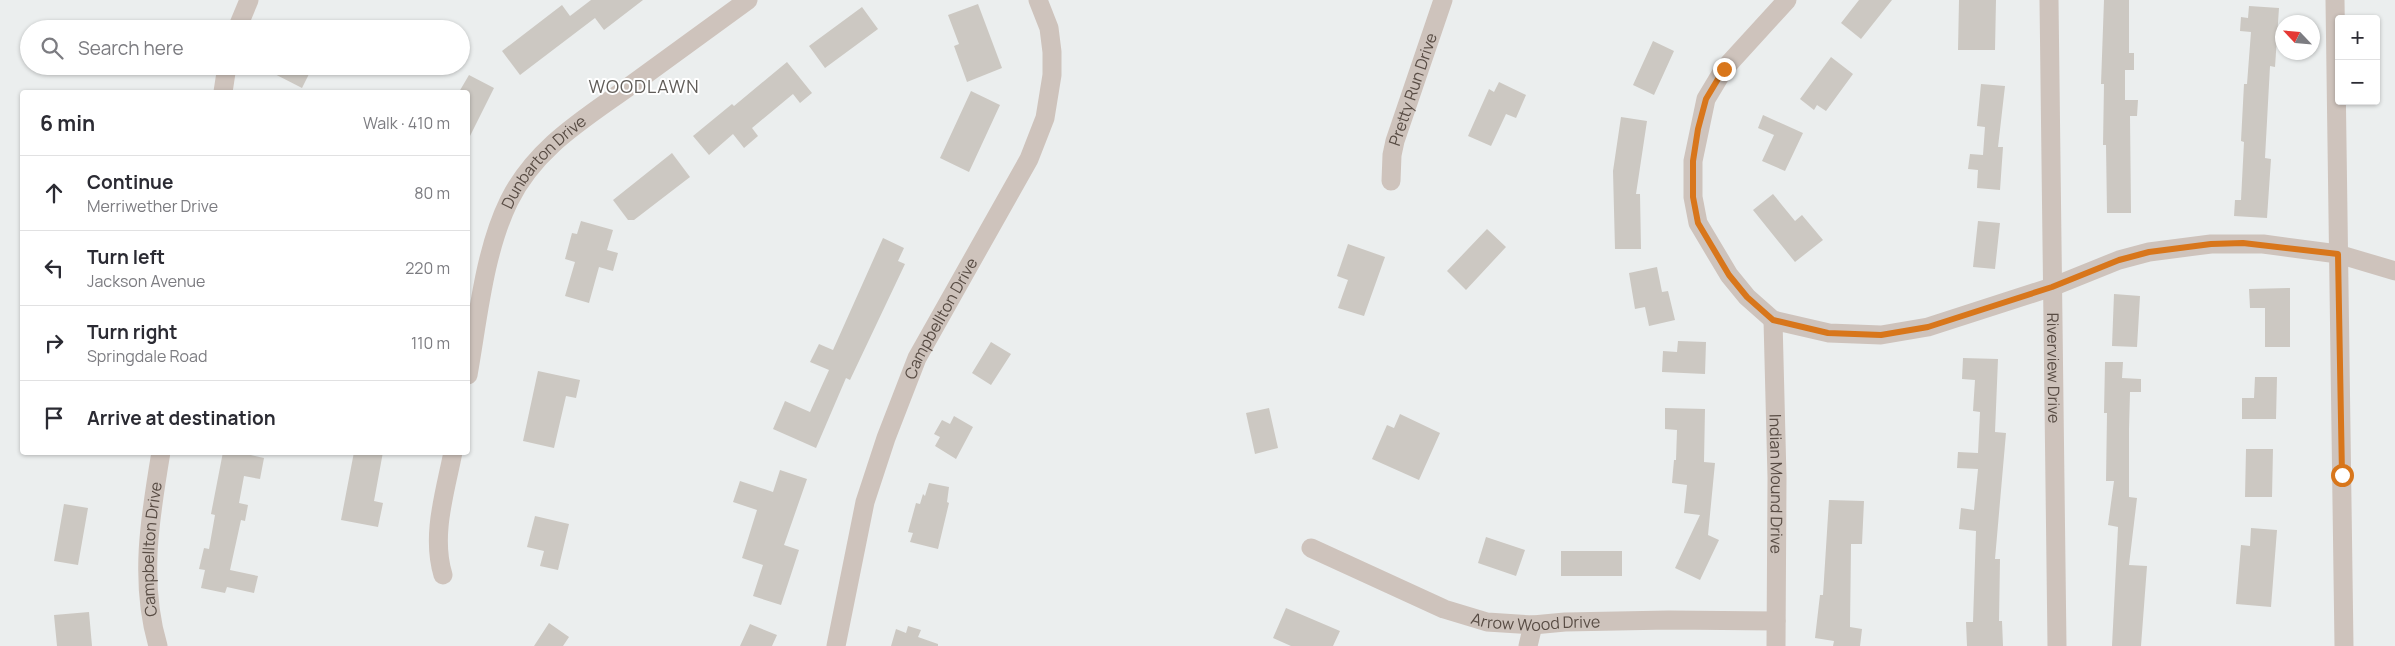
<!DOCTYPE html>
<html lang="en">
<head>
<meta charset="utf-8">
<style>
  :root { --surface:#fff; --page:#f2f2f3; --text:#2b2b33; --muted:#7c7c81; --line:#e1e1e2 }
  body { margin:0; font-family:Manrope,sans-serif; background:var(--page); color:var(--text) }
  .controls { position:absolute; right:15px; top:15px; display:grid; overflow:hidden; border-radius:5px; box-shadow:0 1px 4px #0004 }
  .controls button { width:45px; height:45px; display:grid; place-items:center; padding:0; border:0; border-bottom:1px solid var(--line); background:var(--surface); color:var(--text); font:25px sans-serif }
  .compass { position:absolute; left:2275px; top:15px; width:45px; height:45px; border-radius:50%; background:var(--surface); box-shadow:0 1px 4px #0004; rotate:296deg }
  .stop { position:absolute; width:15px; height:15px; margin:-11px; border:4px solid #d8761b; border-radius:50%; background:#fff }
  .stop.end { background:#d8761b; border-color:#fff; box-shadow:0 1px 5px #0008 }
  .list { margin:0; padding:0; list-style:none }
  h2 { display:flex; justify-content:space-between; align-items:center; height:65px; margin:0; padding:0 20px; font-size:21px }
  h2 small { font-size:16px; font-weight:400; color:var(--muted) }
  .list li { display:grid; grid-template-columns:32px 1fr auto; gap:15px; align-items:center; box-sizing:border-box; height:75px; padding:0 20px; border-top:1px solid var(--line) }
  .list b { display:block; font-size:19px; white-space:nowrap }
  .list p { margin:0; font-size:16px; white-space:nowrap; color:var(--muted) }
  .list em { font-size:16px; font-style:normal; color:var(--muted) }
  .icon { flex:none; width:28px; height:28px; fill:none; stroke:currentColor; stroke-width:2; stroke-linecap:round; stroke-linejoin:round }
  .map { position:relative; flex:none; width:2395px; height:646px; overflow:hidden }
  .search { position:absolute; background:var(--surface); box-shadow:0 1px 4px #0004; left:20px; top:20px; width:450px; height:55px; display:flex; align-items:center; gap:12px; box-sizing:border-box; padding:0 18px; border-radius:28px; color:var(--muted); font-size:19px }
  .panel { position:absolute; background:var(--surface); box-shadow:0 1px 4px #0004; left:20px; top:90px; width:450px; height:365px; border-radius:5px }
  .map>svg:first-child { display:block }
  .building { fill:#ccc8c2 }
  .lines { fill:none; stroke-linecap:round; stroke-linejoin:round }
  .street { stroke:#cec3bc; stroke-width:19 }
  .route { stroke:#d8761b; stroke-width:6 }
  .labels { text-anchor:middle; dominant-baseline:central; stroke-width:4; stroke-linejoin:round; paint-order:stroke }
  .street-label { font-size:16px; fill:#584c44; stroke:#fff }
  .neighbourhood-label { font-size:18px; letter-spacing:1px; fill:#605c58; stroke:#fff }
</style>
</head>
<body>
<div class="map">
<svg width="2395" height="646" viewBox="0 0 2395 646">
  <rect width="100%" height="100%" fill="#ebeeee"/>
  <path class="building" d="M591,0H643L604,30L595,18L520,75L502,51L562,5L570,16Z
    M1859,0H1892L1861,39L1841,23Z
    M1959,0H1996L1995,50H1958Z
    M2104,0H2129V53H2134V70H2125V100H2138L2137,116H2130L2131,213H2107L2106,145H2103L2104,84H2101Z
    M978,4L1002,68L967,82L954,46L959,44L948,15Z
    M2249,6L2279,8L2275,67L2270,66L2265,158L2271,159L2267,218L2234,216L2235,200H2241L2244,142L2241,141L2244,84H2247L2251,32L2240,31L2241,17L2248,18Z
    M862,7L878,29L825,68L809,46Z
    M1653,41L1674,51L1654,95L1633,85Z
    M1831,57L1853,74L1826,111L1817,105L1814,110L1800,99Z
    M787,62L812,93L800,103L793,94L752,128L758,136L744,148L733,134L709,155L693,136L732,104L734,106Z
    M259,66H313L302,88Z
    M469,75L494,88L468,140V92H459Z
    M1499,82L1526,95L1516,118L1506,114L1491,146L1468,136L1489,89L1494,92Z
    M1981,84L2005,86L1998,147H2003L2000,190L1977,188L1978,170L1968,169L1970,154L1983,155L1985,127L1977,126Z
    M971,91L1000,105L969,172L940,158Z
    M1763,115L1803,133L1785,171L1762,161L1774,135L1758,128Z
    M1621,117L1647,121L1636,194H1640L1641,249H1615L1613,171Z
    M672,153L690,177L634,220H628L613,200Z
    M1773,194L1795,221L1802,215L1823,240L1795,262L1753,210Z
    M581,221L613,230L607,250L618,253L613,271L599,267L589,303L565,296L575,262L565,259L572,233L577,234Z
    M1978,221L2000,223L1995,269L1973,267Z
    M1487,229L1506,247L1466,290L1447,271Z
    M883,238L904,248L898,261L905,264L850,380L846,378L816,448L773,429L785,401L810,412L829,370L810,362L819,344L833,350Z
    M1348,244L1385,257L1364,316L1338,308L1348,280L1337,276Z
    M1657,267L1662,292L1668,291L1675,320L1649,326L1645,307L1635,309L1629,273Z
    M2290,288V347H2265V308H2250L2249,289Z
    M2114,294L2140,296L2137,347L2112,346Z
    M1678,341L1706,342L1705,374L1662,372L1663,351L1677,352Z
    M991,342L1011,354L991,385L972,373Z
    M1963,358L1998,359L1995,432L2006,433L1995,559H2000L1999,621H2002L2003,646H1967L1966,622H1973L1976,531L1959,529L1961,508L1974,510L1978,469L1957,468L1958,452L1978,453L1980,412L1973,411L1975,380L1962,379Z
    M2105,362H2123L2122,378L2141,379V392H2130L2129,429V497L2137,498L2129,565L2147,566L2141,646H2112L2118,527L2108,525L2114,481H2106L2107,413H2104Z
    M538,371L580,380L576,398L566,396L554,448L523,441Z
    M2255,377H2277L2276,419H2242V398H2254Z
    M1269,408L1278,448L1255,454L1246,413Z
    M1665,408L1705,409L1704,462L1715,463L1708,535L1719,540L1700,580L1675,568L1700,515L1684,513L1687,485L1672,483L1674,460H1676L1677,430L1665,429Z
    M1400,414L1440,433L1419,480L1372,459L1387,425L1394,428Z
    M954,416L973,427L956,459L935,446L940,437L934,434L942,420L950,424Z
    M2246,449H2273L2272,497H2245Z
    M223,452H238L264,458L260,479L244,476L239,503L248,505L245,521L241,520L230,570L258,576L254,593L227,587L225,593L201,588L205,570L199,569L204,548L209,549L215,515L211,514Z
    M354,452H383L374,501L383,503L378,527L341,520Z
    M780,470L807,479L784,545L799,550L781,605L753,596L763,565L742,558L757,510L733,502L740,481L773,492Z
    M929,483L949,487L947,502L949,503L938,549L910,542L913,533L908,532L916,503L920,504L923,494L925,496Z
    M1829,500L1864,501L1862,544H1851L1850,627L1862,629L1860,646H1833L1834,641L1815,638L1820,595H1823Z
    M64,504L88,508L78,565L54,561Z
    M535,516L569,524L558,570L540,566L544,551L527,547Z
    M2251,528L2277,530L2271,607L2236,604L2241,545L2250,546Z
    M1486,537L1525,550L1516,576L1478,563Z
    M1561,551H1622V576H1561Z
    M1286,608L1340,631L1333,646H1291L1273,638Z
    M89,612L92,646H57L54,615Z
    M549,623L569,637L563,646H534Z
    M750,624L777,635L772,646H740Z
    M908,626L921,630L918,637L938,644V646H891L896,629L906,633Z"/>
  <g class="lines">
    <g class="street">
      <path d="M1787,0L1724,69L1706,99L1693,161V197L1698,223L1729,275L1747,297L1773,320L1829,333L1881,335L1928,327L2052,287L2119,260L2149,252L2211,244H2263L2338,254L2395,271"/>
      <path id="s1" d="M2049,0L2057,646"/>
      <path d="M2335,0L2344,646"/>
      <path d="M237,29L249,0"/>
      <path d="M223,92L227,66"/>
      <path id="s2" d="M1391,181L1392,155L1395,141L1443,0"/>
      <path id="s3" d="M1773,320L1777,478L1776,646"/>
      <path id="s4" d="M468,375C478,319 484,252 509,201C536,146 586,118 634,83C672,55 710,28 748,0"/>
      <path id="s5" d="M1311,548L1444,609L1487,622L1533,625L1565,622L1669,620L1776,621"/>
      <path d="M443,575C431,535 445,493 453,452"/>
      <path id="s6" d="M158,646C139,582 150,517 161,452"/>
      <path id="s7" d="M836,646L865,502L886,438L917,358L1029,159L1045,118L1052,75V52L1049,28L1038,0"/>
      <path d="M1528,646L1533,625"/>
    </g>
  </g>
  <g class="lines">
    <path class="route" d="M1724,69L1706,99L1698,129L1693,161V197L1698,223L1729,275L1747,297L1773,320L1828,333L1881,335L1928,327L2052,287L2119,260L2149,252L2211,244L2243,243L2338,254L2342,475"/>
  </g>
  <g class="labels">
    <g class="street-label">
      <text stroke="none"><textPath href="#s2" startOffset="95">Pretty Run Drive</textPath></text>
      <text stroke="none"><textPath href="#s4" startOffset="232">Dunbarton Drive</textPath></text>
      <text stroke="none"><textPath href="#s7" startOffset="346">Campbellton Drive</textPath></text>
      <text stroke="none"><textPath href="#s1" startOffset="368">Riverview Drive</textPath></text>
      <text stroke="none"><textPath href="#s3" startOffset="164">Indian Mound Drive</textPath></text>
      <text stroke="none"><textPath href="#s6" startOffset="98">Campbellton Drive</textPath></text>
      <text stroke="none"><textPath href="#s5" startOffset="240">Arrow Wood Drive</textPath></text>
    </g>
    <g class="neighbourhood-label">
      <text x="644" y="86">WOODLAWN</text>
    </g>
  </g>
</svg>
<div class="controls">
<button>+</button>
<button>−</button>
</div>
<svg class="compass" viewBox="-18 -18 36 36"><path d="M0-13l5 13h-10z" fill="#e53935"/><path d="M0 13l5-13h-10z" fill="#7c7c81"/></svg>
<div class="stop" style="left:2342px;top:475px"></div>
<div class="stop end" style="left:1724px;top:69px"></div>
<div class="search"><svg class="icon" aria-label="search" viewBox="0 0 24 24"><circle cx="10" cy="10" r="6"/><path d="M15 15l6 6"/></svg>Search here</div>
<section class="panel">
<h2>6 min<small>Walk · 410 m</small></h2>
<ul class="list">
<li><svg class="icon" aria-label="ahead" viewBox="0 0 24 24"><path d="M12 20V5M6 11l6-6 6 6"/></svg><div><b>Continue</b><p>Merriwether Drive</p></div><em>80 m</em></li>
<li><svg class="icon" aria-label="left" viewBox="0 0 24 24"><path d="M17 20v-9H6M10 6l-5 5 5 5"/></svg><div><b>Turn left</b><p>Jackson Avenue</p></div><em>220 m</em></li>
<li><svg class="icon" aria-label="right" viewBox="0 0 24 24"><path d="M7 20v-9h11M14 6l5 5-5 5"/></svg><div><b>Turn right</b><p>Springdale Road</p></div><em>110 m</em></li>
<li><svg class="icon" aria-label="arrive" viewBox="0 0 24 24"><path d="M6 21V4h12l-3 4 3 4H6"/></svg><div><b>Arrive at destination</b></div></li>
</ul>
</section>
</div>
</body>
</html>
